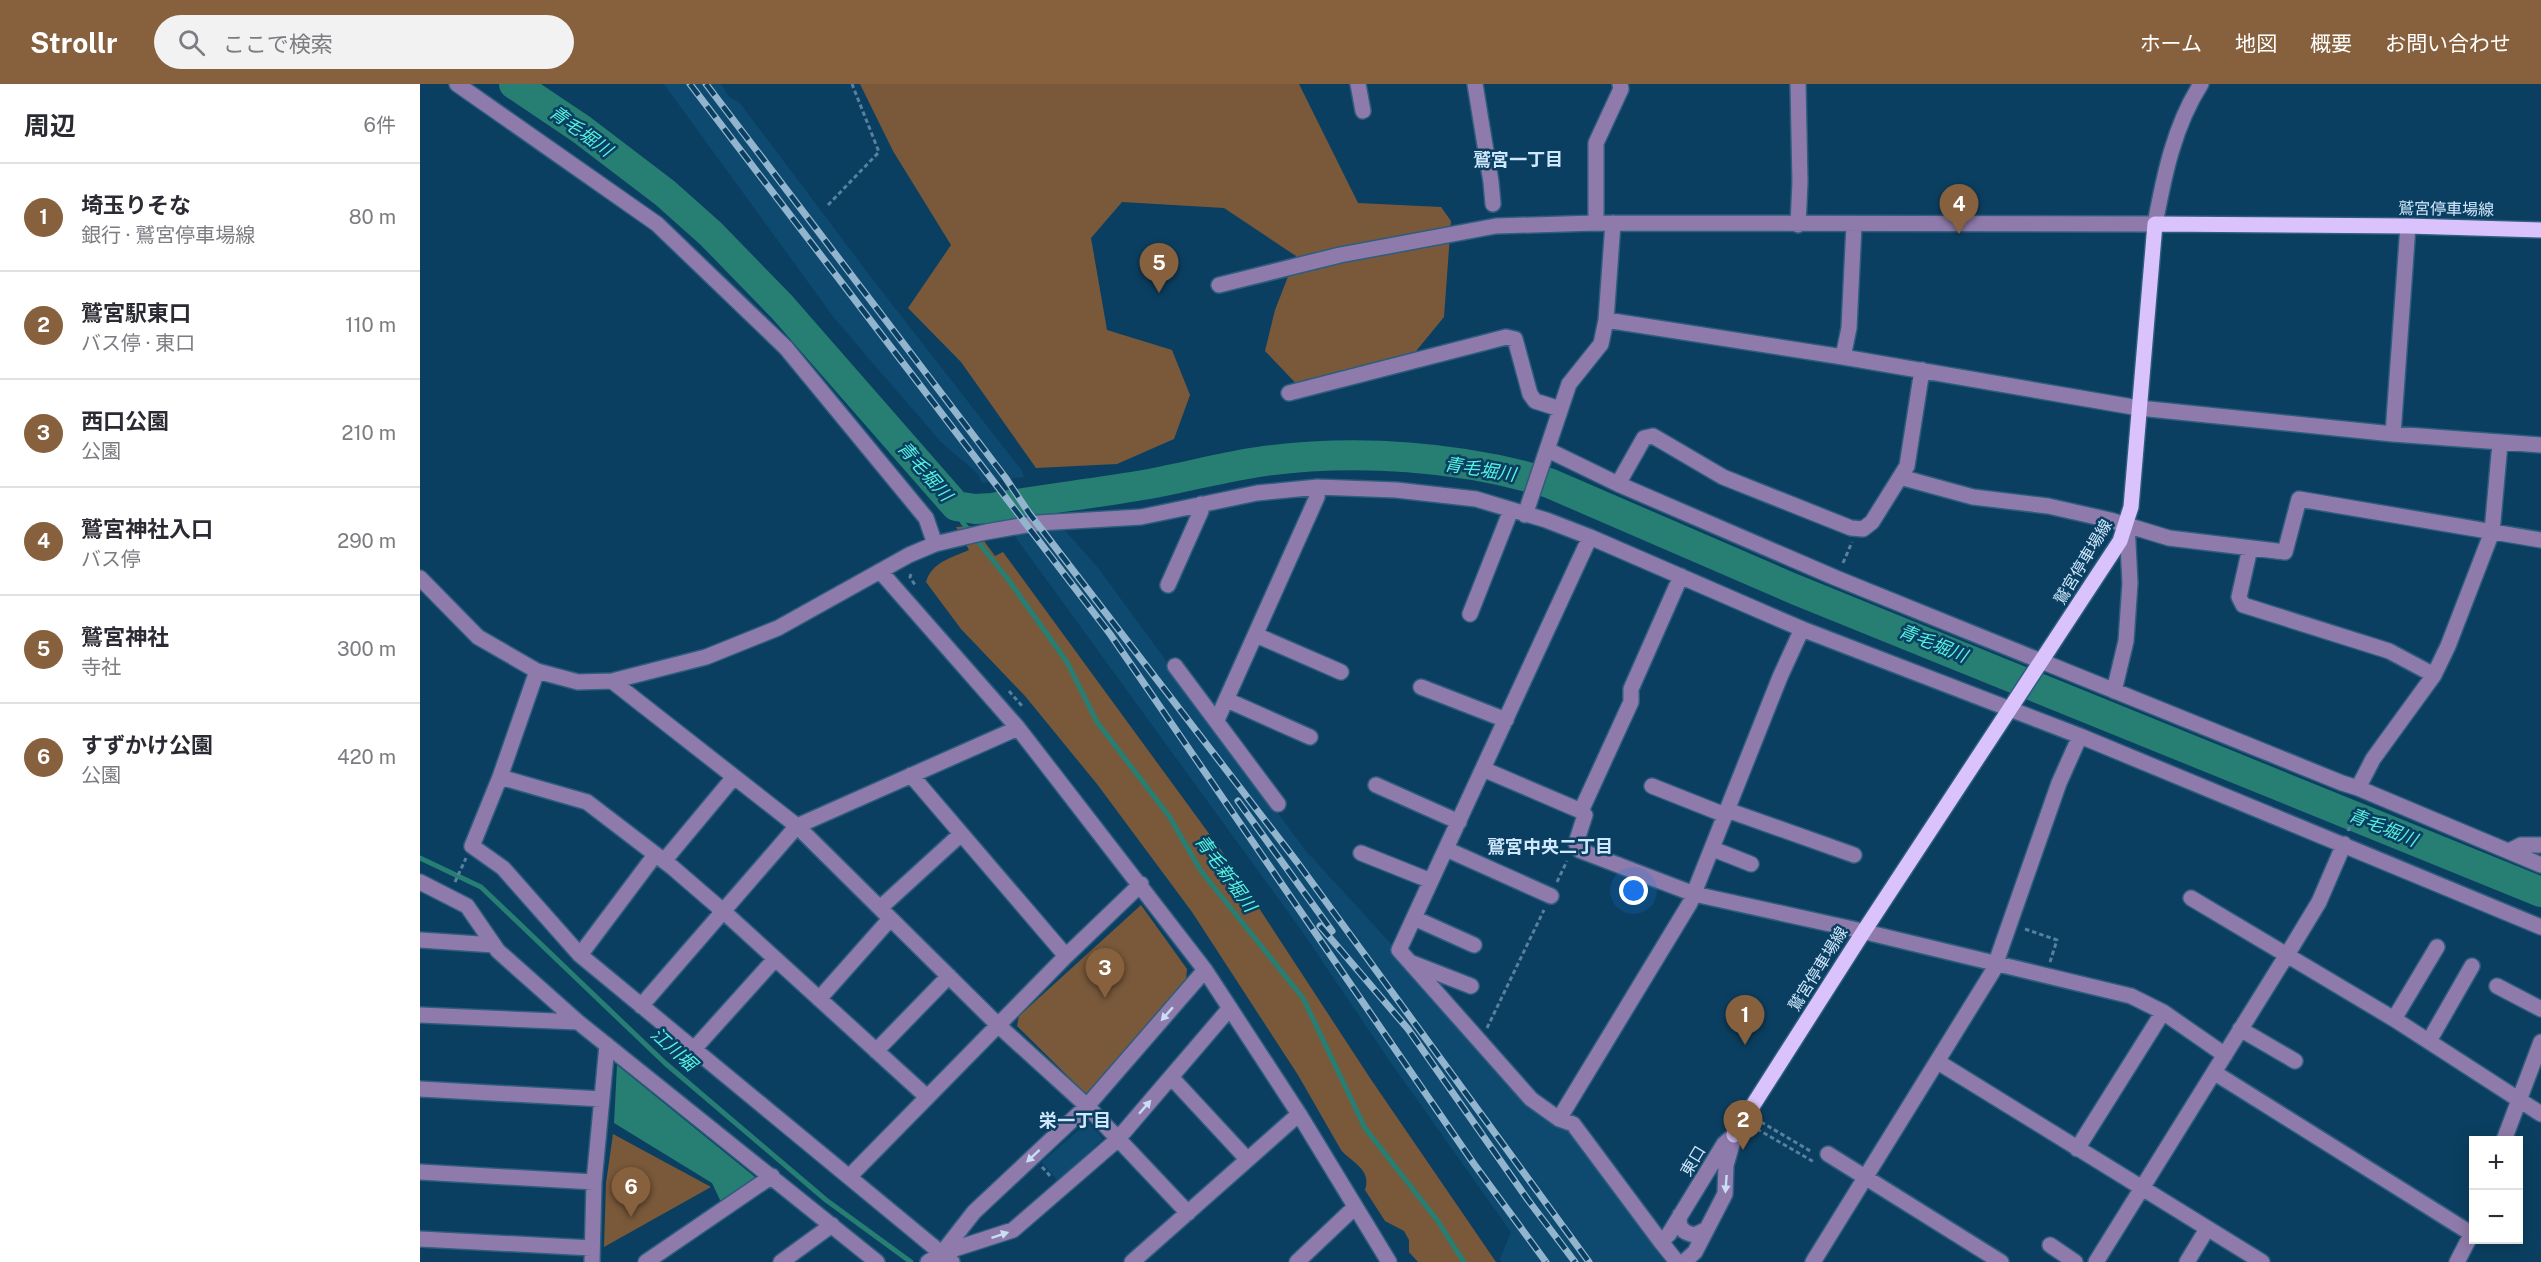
<!DOCTYPE html>
<html lang="ja">
<head>
<meta charset="utf-8">
<style>
  :root { --surface:#fff; --page:#f2f2f3; --text:#2b2b33; --muted:#7c7c81; --line:#e1e1e2; --accent:#87603d }
  body { margin:0; font-family:"Public Sans","Noto Sans JP",sans-serif; background:var(--page); color:var(--text) }
  .controls { position:absolute; right:18px; bottom:18px; display:grid; overflow:hidden; border-radius:0px; box-shadow:0 3px 15px #0003 }
  .controls button { width:54px; height:54px; display:grid; place-items:center; padding:0; border:0; border-bottom:2px solid var(--line); background:var(--surface); color:var(--text); font:30px sans-serif }
  .you { position:absolute; left:1214px; top:807px; width:21px; height:21px; margin:-15px; border:4px solid #fff; border-radius:50%; background:#1a73e8; box-shadow:0 0 0 9px #1a73e833 }
  .badge { display:grid; place-items:center; width:39px; height:39px; border-radius:50%; background:var(--accent); color:#fff; font-size:20px; font-weight:700 }
  .pin { position:absolute; translate:-50% -50px; filter:drop-shadow(0 2px 3px #0008) }
  .pin::after { content:''; position:absolute; top:32px; width:21px; height:18px; background:inherit; clip-path:polygon(0 0,100% 0,50% 100%) }
  .list { margin:0; padding:0; list-style:none }
  h2 { display:flex; justify-content:space-between; align-items:center; height:78px; margin:0; padding:0 24px; font-size:26px }
  h2 small { font-size:20px; font-weight:400; color:var(--muted) }
  .list li { display:grid; grid-template-columns:39px 1fr auto; gap:18px; align-items:center; box-sizing:border-box; height:108px; padding:0 24px; border-top:2px solid var(--line) }
  .list b { display:block; font-size:22px; white-space:nowrap }
  .list p { margin:0; font-size:20px; white-space:nowrap; color:var(--muted) }
  .list em { font-size:20px; font-style:normal; color:var(--muted) }
  .icon { flex:none; width:33px; height:33px; fill:none; stroke:currentColor; stroke-width:2; stroke-linecap:round; stroke-linejoin:round }
  .map { position:relative; flex:none; width:2121px; height:1178px; overflow:hidden }
  header { display:flex; align-items:center; gap:36px; box-sizing:border-box; height:84px; padding:0 30px; background:var(--accent); color:#fff }
  header strong { font-size:28px }
  nav { display:flex; gap:33px; margin-inline-start:auto; font-size:21px }
  .search { width:420px; height:54px; background:var(--page); display:flex; align-items:center; gap:15px; box-sizing:border-box; padding:0 21px; border-radius:33px; color:var(--muted); font-size:22px }
  main { display:flex }
  aside { flex:1; background:var(--surface) }
  .map>svg:first-child { display:block }
  .built { fill:#0e4a70 }
  .green { fill:#7a593a }
  .water { fill:#277e73 }
  .lines { fill:none; stroke-linecap:round; stroke-linejoin:round }
  .stream { stroke:#277e73; stroke-width:5 }
  .river { stroke:#277e73; stroke-width:30 }
  .minor-casing { stroke:#2e5d7d; stroke-width:18 }
  .major-casing { stroke:#2e5d7d; stroke-width:18 }
  .path { stroke:#57819e; stroke-width:3; stroke-dasharray:4.5 3; stroke-linecap:butt }
  .minor { stroke:#8f7bab; stroke-width:15 }
  .major { stroke:#dac3fd; stroke-width:15 }
  .rail-casing { stroke:#92b4cd; stroke-width:7 }
  .rail { stroke:#0b3f61; stroke-width:4.5; stroke-dasharray:14; stroke-linecap:butt }
  .oneway { fill:#c9ddf5 }
  .labels { text-anchor:middle; dominant-baseline:central; stroke-width:5; stroke-linejoin:round; paint-order:stroke }
  .street-label { font-size:16px; fill:#cfe8fd; stroke:#0b3f61 }
  .water-label { font-size:18px; font-style:italic; fill:#56f4e0; stroke:#0b3f61 }
  .neighbourhood-label { font-size:18px; font-weight:bold; fill:#cfe8fd; stroke:#0b3f61 }
</style>
</head>
<body>
<header>
<strong>Strollr</strong>
<div class="search"><svg class="icon" aria-label="search" viewBox="0 0 24 24"><circle cx="10" cy="10" r="6"/><path d="M15 15l6 6"/></svg>ここで検索</div>
<nav><a>ホーム</a><a>地図</a><a>概要</a><a>お問い合わせ</a></nav>
</header>
<main>
<aside>
<h2>周辺<small>6件</small></h2>
<ul class="list">
<li><span class="badge">1</span><div><b>埼玉りそな</b><p>銀行 · 鷲宮停車場線</p></div><em>80 m</em></li>
<li><span class="badge">2</span><div><b>鷲宮駅東口</b><p>バス停 · 東口</p></div><em>110 m</em></li>
<li><span class="badge">3</span><div><b>西口公園</b><p>公園</p></div><em>210 m</em></li>
<li><span class="badge">4</span><div><b>鷲宮神社入口</b><p>バス停</p></div><em>290 m</em></li>
<li><span class="badge">5</span><div><b>鷲宮神社</b><p>寺社</p></div><em>300 m</em></li>
<li><span class="badge">6</span><div><b>すずかけ公園</b><p>公園</p></div><em>420 m</em></li>
</ul>
</aside>
<div class="map">
<svg width="2121" height="1178" viewBox="0 0 2121 1178">
  <rect width="100%" height="100%" fill="#0b3f61"/>
  <path class="built" d="M244,0H301L309,13L319,18L453,196L602,387L604,393L562,399L558,390L521,358L415,235Z
    M622,424L634,429L629,434L586,438L582,434L585,430Z
    M637,444L646,448L678,484L885,766L973,862L1151,1047L1245,1178H1082L1080,1175L1091,1148L969,976L882,847L591,447Z
    M668,1038L683,1055L638,1097L622,1078Z"/>
  <path class="green" d="M440,0H879L938,119L1021,123L1031,137L1024,233L983,283L887,311L845,267L855,226L876,172L804,124L702,118L671,154L687,246L752,266L770,311L754,355L697,380L616,384L541,278L488,224L531,161L473,67Z
    M553,442L575,472L583,468L801,766L950,994L1076,1178H998L989,1168V1156L984,1147L965,1137L945,1106C952,1085 932,1079 921,1066L878,991L772,828L677,700L605,612L541,545L506,498C512,478 531,474 549,466L536,443Z
    M721,821L767,885L766,896L669,1013L597,942L599,932Z
    M193,1050L291,1103L184,1163L186,1099Z"/>
  <path class="water" d="M197,981L335,1093L301,1118L292,1099L194,1039Z"/>
  <g class="lines">
    <path class="stream" d="M536,422L543,439L587,494L647,578L677,638L749,732L781,787L883,914L945,1044L1017,1136L1044,1178
      M0,774L61,803L245,979L406,1116L491,1178"/>
    <path class="river" d="M94,0L161,45L245,109L291,150L362,223L536,422L555,425L572,424C624,415 677,409 729,400C768,393 806,382 845,377C936,365 1041,372 1129,399L1374,505L2121,808"/>
    <defs>
      <path id="minor" d="M37,0L237,140L366,264L506,434L515,460
        M938,0L943,27
        M1055,0L1071,98L1073,120
        M1378,0L1380,98L1378,141
        M1176,139V59L1201,5L1200,0
        M799,201L920,171L1076,142L1176,139L1735,140C1744,92 1754,42 1781,0
        M1186,236L1423,273L1719,324L1973,350L2121,361
        M1423,273L1429,244L1434,141
        M869,309L1086,253L1095,255L1110,310L1115,317L1140,325
        M1973,350L1988,142
        M1128,366L1198,400L1416,494L1922,699L1938,704L2121,781
        M1480,393L1553,413L1628,422L1690,436L1749,454L1865,468L1879,415L2121,456
        M1198,400L1224,354L1233,352L1303,393L1431,444L1443,445L1452,438L1487,382L1502,286
        M1105,431L1149,300L1181,260L1186,236L1193,139
        M1170,453L979,866L1111,1015L1139,1035L1153,1040L1241,1158
        M1830,464L1819,513L1823,521L1969,567L2014,591
        M460,487L598,644L785,886L879,1030L969,1178
        M0,494L58,553L117,587L158,598L192,597L286,573L358,544L489,471L515,460L566,448L618,439L721,433L837,409L898,403L976,406L1056,415L1126,436L1170,453L1382,545L1660,652L2121,843
        M748,501L781,427V420
        M1050,530L1091,426
        M836,551L921,588
        M755,582L858,720
        M117,587L80,693L52,762L83,784L160,871L532,1178
        M192,597L377,742L579,942L667,1022L768,1129
        M1001,603L1086,636
        M1694,607L1706,557L1710,499L1707,440
        M807,616L890,653
        M797,636L897,413L898,403
        M1063,685L1161,727L1165,731L1156,759L1159,766L1274,810L1433,845L1711,912L1743,928L1805,971
        M491,691L646,872
        M80,693L167,718L252,783L303,827L507,1013
        M956,701L1039,738
        M1232,702L1305,731
        M1938,704L1953,675L2014,591L2028,562L2072,448L2080,359
        M1307,726L1434,771
        M1161,727L1211,618V605L1261,492
        M1026,765L1131,812
        M1293,765L1331,780
        M2089,767L2101,761H2121
        M941,769L1011,797
        M244,777L314,693
        M0,798L47,822L78,867L158,938L457,1178
        M1771,814L1974,935L2121,1030
        M460,824L541,750
        M994,834L1054,861
        M0,856L74,861
        M160,871L235,771
        M992,879L1051,902
        M785,886L667,1022L554,1128L522,1169L593,1146L697,1056L810,924
        M2077,902L2121,925
        M399,915L470,835
        M221,922L377,742L598,644
        M0,931L158,938
        M1974,935L2017,863
        M1820,945L1875,977
        M2009,957L2052,882
        M274,965L355,875
        M456,967L529,892
        M1518,978L1842,1178
        M1795,989L2052,1150
        M751,993L827,1075
        M0,1005L182,1015
        M1139,1035L1270,819L1360,593L1382,545
        M2084,1056L2121,958
        M1657,1065L1743,928
        M1408,1070L1581,1178
        M0,1088L174,1098
        M429,1093L646,872L721,800
        M1260,1131C1257,1143 1263,1149 1275,1151L1287,1145
        M0,1155L172,1164
        M1630,1161L1655,1178
        M172,1178L174,1098L187,961
        M226,1178L352,1092
        M361,1178L412,1141
        M508,1178L522,1169
        M712,1178L879,1030
        M877,1178L935,1123
        M1257,1178L1241,1158L1249,1150L1304,1060L1314,1051
        M1264,1178L1275,1168L1305,1110L1306,1081L1313,1057
        M1393,1178L1573,887L1639,699L1660,652
        M1676,1178L1873,861L1899,818L1924,760
        M1767,1178L1787,1145
        M2037,1178L2054,1145"/>
      <path id="major" d="M1314,1051L1444,847L1700,457L1711,423L1735,140L1988,142L2121,146"/>
    </defs>
    <use href="#minor" class="minor-casing"/>
    <use href="#major" class="major-casing"/>
    <path class="path" d="M408,121L459,68L432,0
      M1423,479L1432,458
      M491,490L490,493L495,501
      M589,607L602,622
      M1928,747L1939,720
      M35,798L46,774
      M1137,798L1147,777
      M1605,845L1637,856L1630,878
      M1067,944L1124,826
      M1341,1038L1392,1068
      M1337,1045L1394,1078
      M622,1083L632,1094"/>
    <use href="#minor" class="minor"/>
    <use href="#major" class="major"/>
    <defs>
      <path id="rail" d="M270,0L690,550L1054,1080L1126,1178
        M286,0L585,393L609,429L877,778L1169,1178
        M818,717L912,847
        M900,842L988,945L1108,1116L1155,1178"/>
    </defs>
    <use href="#rail" class="rail-casing"/>
    <use href="#rail" class="rail"/>
  </g>
  <defs><path id="oneway-solid" d="M-6-.8H1V-3.2L6.5 0L1 3.2V.8H-6Z" transform="scale(1.5)"/></defs>
  <g class="oneway">
    <use href="#oneway-solid" transform="translate(747 930) rotate(131)"/>
    <use href="#oneway-solid" transform="translate(725 1023) rotate(-49)"/>
    <use href="#oneway-solid" transform="translate(613 1072) rotate(137)"/>
    <use href="#oneway-solid" transform="translate(1306 1100) rotate(94)"/>
    <use href="#oneway-solid" transform="translate(580 1151) rotate(-18)"/>
  </g>
  <g class="labels">
    <g class="street-label">
      <text transform="translate(2026 125) rotate(1)">鷲宮停車場線</text>
      <text transform="translate(1663 478) rotate(-59)">鷲宮停車場線</text>
      <text transform="translate(1398 885) rotate(-58)">鷲宮停車場線</text>
      <text transform="translate(1273 1077) rotate(-59)">東口</text>
    </g>
    <g class="water-label">
      <text transform="translate(161 47) rotate(36)">青毛堀川</text>
      <text transform="translate(1060 385) rotate(9)">青毛堀川</text>
      <text transform="translate(505 387) rotate(49)">青毛堀川</text>
      <text transform="translate(1513 559) rotate(22)">青毛堀川</text>
      <text transform="translate(1963 743) rotate(22)">青毛堀川</text>
      <text transform="translate(806 789) rotate(54)">青毛新堀川</text>
      <text transform="translate(254 965) rotate(42)">江川堀</text>
    </g>
    <g class="neighbourhood-label">
      <text x="1098" y="75">鷲宮一丁目</text>
      <text x="1130" y="762">鷲宮中央二丁目</text>
      <text x="655" y="1036">栄一丁目</text>
    </g>
  </g>
</svg>
<div class="controls">
<button>+</button>
<button>−</button>
</div>
<div class="you"></div>
<div class="pin badge" style="left:1325px;top:961px">1</div>
<div class="pin badge" style="left:1323px;top:1066px">2</div>
<div class="pin badge" style="left:685px;top:914px">3</div>
<div class="pin badge" style="left:1539px;top:150px">4</div>
<div class="pin badge" style="left:739px;top:209px">5</div>
<div class="pin badge" style="left:211px;top:1133px">6</div>
</div>
</main>
</body>
</html>
